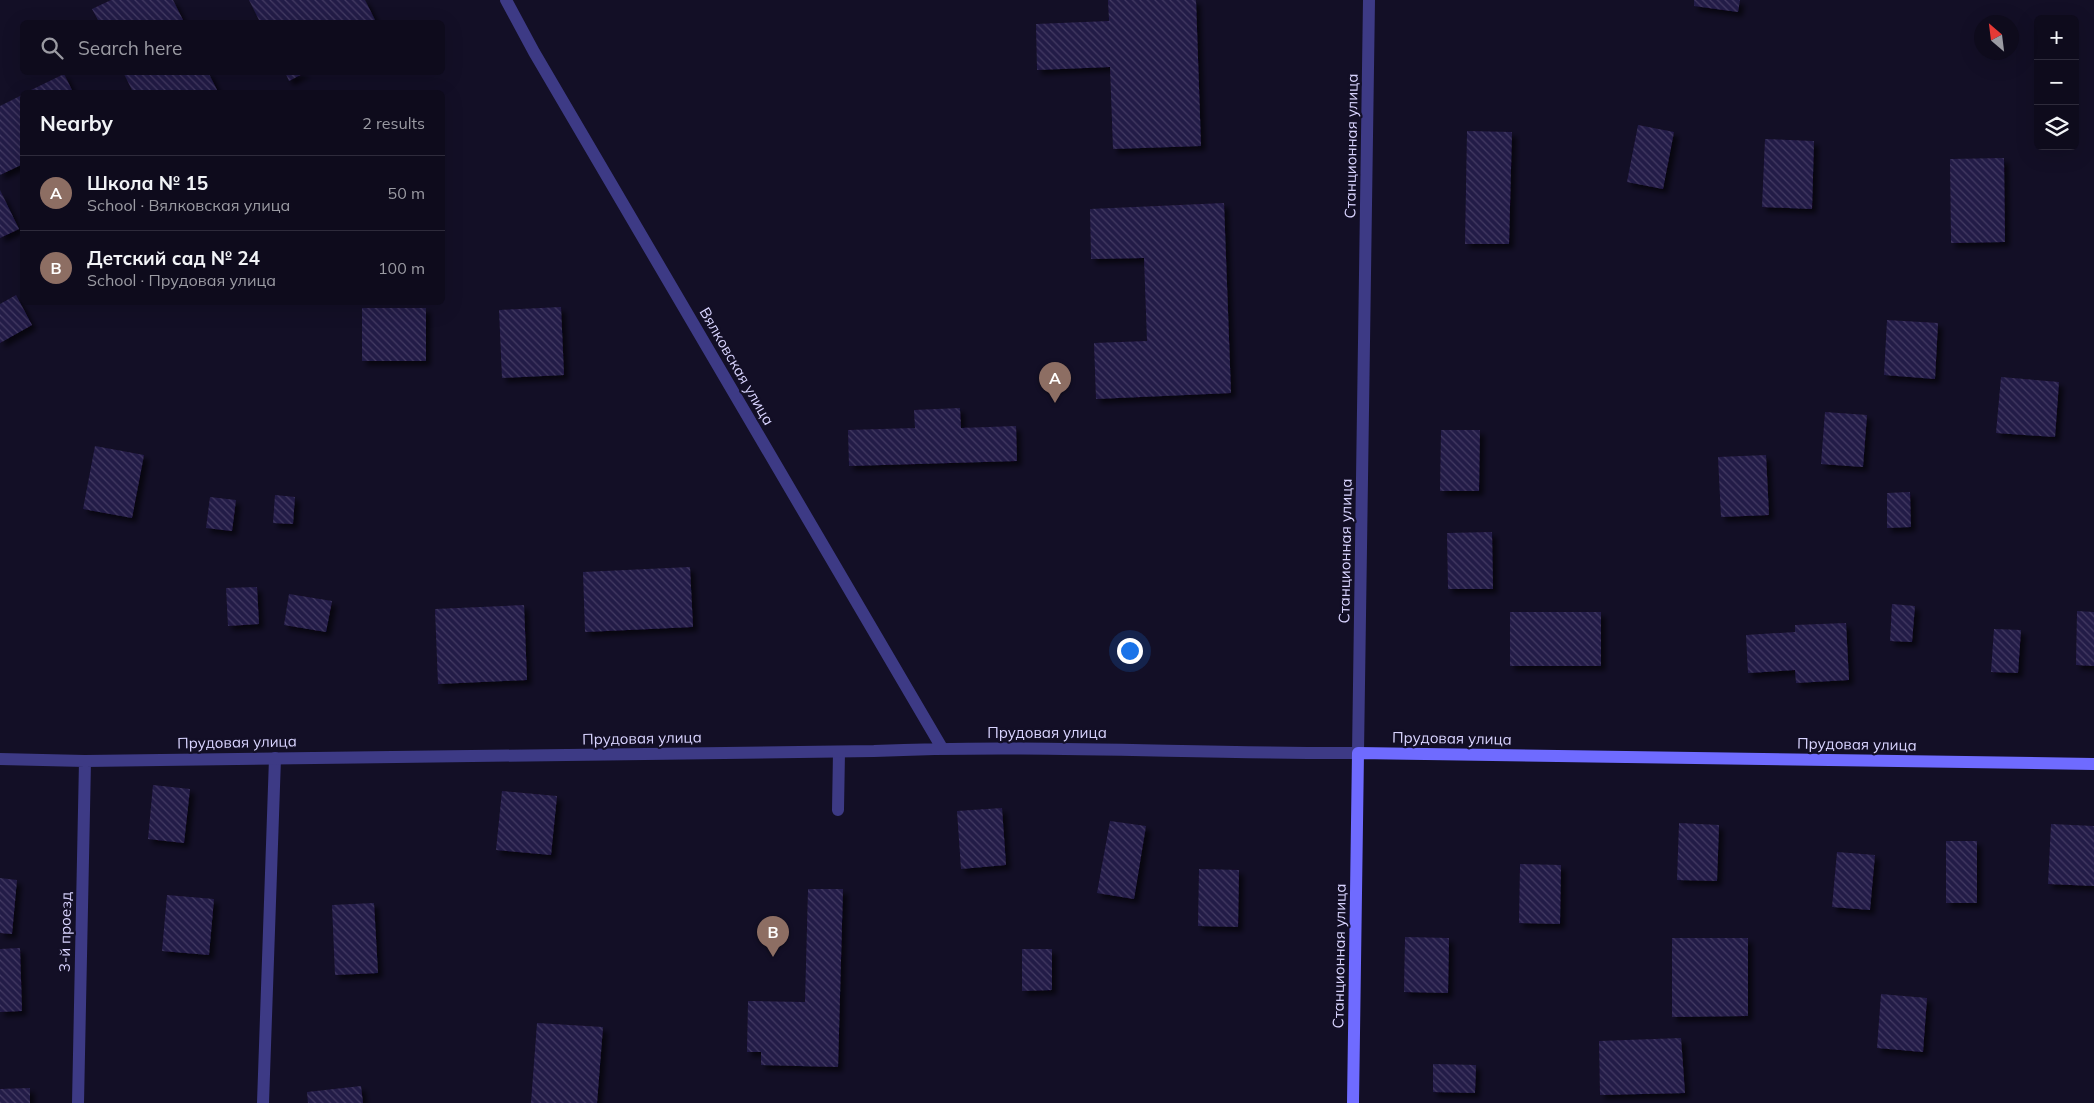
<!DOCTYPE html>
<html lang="en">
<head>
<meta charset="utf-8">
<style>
  :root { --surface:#0e0b1c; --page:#171425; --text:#f1f3f6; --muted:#9b9ba3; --line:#2e2b3b; --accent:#00e5ff }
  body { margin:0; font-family:Mulish,sans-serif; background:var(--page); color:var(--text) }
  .controls { position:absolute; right:15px; top:15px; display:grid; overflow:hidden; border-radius:8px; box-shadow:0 5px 20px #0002 }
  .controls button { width:45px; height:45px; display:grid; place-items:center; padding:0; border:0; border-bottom:1px solid var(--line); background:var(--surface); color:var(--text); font:25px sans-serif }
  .compass { position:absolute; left:1974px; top:15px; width:45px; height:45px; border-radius:50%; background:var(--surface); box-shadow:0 5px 20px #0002; rotate:332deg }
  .you { position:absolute; left:1129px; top:650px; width:18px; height:18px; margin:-12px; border:4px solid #fff; border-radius:50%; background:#1a73e8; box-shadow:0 0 0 8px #1a73e833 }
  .badge { display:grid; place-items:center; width:32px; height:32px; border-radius:50%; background:var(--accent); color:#fff; font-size:16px; font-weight:700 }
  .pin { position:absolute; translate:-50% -41px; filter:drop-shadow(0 1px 2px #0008) }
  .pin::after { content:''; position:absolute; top:26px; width:18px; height:15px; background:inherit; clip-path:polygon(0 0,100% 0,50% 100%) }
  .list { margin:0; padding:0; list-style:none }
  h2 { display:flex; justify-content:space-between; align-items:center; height:65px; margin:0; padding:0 20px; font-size:21px }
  h2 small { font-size:16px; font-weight:400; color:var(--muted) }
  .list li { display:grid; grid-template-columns:32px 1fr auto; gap:15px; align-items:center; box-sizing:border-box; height:75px; padding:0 20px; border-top:1px solid var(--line) }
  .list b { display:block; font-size:19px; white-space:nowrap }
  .list p { margin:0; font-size:16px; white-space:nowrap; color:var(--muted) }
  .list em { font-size:16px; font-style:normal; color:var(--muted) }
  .icon { flex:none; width:28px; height:28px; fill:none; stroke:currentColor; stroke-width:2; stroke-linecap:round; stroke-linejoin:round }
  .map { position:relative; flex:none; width:2094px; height:1103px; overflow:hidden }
  .search { position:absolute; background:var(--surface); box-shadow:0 5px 20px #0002; left:20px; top:20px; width:425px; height:55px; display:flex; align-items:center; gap:12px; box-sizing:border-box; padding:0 18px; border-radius:8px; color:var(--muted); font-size:19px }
  .panel { position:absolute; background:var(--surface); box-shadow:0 5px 20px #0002; left:20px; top:90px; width:425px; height:215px; border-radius:8px }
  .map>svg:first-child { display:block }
  .building { fill:url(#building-back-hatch); filter:url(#shadow) }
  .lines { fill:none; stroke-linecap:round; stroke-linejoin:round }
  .service { stroke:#3d3a85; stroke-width:12 }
  .minor { stroke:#3d3a85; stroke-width:12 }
  .secondary { stroke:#6f6bff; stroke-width:12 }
  .labels { text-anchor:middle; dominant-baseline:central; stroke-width:4.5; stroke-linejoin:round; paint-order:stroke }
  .street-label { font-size:15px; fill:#d9d4ff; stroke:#130f26 }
</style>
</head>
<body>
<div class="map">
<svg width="2094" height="1103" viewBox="0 0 2094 1103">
  <defs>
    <pattern id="building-back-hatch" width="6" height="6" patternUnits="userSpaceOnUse" patternTransform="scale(1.25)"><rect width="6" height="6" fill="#241b47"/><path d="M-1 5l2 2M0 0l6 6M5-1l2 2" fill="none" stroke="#433b63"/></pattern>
    <filter id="shadow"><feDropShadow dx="4.5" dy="4.5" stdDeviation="2.5" flood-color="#0009"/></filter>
  </defs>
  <rect width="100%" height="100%" fill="#130f26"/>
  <path class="building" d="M111,0H173L184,22H99L92,9Z
    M249,0H365L376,22H260Z
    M1108,0H1196L1201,146L1113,149L1110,67L1037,70L1036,24L1109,21Z
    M1694,0H1740L1738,12L1694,6Z
    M123,72H208L218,92H133Z
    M285,72H306L289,81Z
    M64,74L73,92H27Z
    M22,95V168L21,165L0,175V106Z
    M1638,125L1674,132L1663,189L1627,182Z
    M1467,131L1512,132L1509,244H1465Z
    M1765,139L1814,141L1812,209L1762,207Z
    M2004,158L2005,242L1951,243L1950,159Z
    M0,190L19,229L0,238Z
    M1224,203L1231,393L1096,399L1094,343L1147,341L1144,258L1091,259L1090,209Z
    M16,295L32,325L0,343V304Z
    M561,307L564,375L502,378L499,310Z
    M362,308H426V361H362Z
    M1887,320L1938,323L1935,379L1884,375Z
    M2001,377L2059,382L2055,437L1996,433Z
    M960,408L961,428L1016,426L1017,461L849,466L848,430L915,428L914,410Z
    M1825,412L1867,415L1863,467L1821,464Z
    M1441,430H1480L1479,491H1440Z
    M95,446L144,455L132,518L83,509Z
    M1766,455L1769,515L1721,517L1718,457Z
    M1910,492L1911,527L1887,528V493Z
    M275,495L295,497L293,524L273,523Z
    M210,497L236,500L232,531L206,528Z
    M1492,532L1493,589H1448L1447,533Z
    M690,567L693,627L585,632L583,572Z
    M257,587L259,624L228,626L226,588Z
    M289,594L332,601L326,632L284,625Z
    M1892,604L1915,606L1912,642L1890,641Z
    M524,605L527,680L438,684L435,609Z
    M2077,611L2094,612V666L2076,665Z
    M1510,612H1601V666H1510Z
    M1846,623L1849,680L1796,683L1795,670L1748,673L1746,635L1795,632V625Z
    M1994,629L2021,630L2018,673L1991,672Z
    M153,785L190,789L184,843L148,839Z
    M502,791L557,796L551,855L496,850Z
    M1002,808L1006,865L961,869L957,811Z
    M1110,821L1146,826L1134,899L1097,893Z
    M1679,823L1719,825L1717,881L1677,880Z
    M2051,824L2094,826V886L2048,884Z
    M1946,841H1977V903H1946Z
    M1837,852L1875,855L1870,910L1832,907Z
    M1520,864L1561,865L1560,924L1519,923Z
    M1199,869L1239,870L1238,927L1198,926Z
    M0,878L17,880L12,934L0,933Z
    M808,889H843L838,1067L761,1065V1052H747L748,1001L805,1002Z
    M167,895L214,899L209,955L162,951Z
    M374,903L378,973L335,975L332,905Z
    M1405,937L1449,938L1448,993L1404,992Z
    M1672,938H1748V1016L1672,1017Z
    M20,948L22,1011L0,1012V949Z
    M1022,949H1052V990L1022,991Z
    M1881,994L1927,998L1923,1052L1877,1048Z
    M537,1023L603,1027L597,1103H531Z
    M1681,1038L1685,1093L1600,1095L1599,1041Z
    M1433,1064L1476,1065L1475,1093L1433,1092Z
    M361,1086L363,1103H308L307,1092Z
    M30,1088V1103H0V1089Z"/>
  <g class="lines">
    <path class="service" d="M838,810L839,752
      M263,1103L275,758"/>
    <path class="minor" d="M506,0L534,52L942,748
      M0,759L85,761L874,751C1035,744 1196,754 1358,753L1369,0
      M78,1103L85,761"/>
    <path class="secondary" d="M1353,1103L1358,753L2094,764"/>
  </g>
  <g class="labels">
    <g class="street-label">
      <text transform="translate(1351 146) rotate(-89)">Станционная улица</text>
      <text transform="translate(737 366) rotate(60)">Вялковская улица</text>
      <text transform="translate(1345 551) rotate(-89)">Станционная улица</text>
      <text x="1047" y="732">Прудовая улица</text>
      <text transform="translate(642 738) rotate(-1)">Прудовая улица</text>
      <text transform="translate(1452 738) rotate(1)">Прудовая улица</text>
      <text transform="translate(237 742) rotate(-1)">Прудовая улица</text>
      <text transform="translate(1857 744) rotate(1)">Прудовая улица</text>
      <text transform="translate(65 932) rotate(-89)">3-й проезд</text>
      <text transform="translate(1339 956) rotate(-89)">Станционная улица</text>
    </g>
  </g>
</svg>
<div class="controls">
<button>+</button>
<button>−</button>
<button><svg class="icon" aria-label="layers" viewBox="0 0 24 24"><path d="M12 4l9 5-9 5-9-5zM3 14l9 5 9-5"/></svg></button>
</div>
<svg class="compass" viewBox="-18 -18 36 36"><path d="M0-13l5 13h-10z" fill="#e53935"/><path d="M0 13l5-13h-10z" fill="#9b9ba3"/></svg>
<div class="you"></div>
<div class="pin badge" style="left:1055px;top:403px;background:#8d6e63">A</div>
<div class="pin badge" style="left:773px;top:957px;background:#8d6e63">B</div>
<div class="search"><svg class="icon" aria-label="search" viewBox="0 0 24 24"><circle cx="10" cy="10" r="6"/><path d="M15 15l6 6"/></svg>Search here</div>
<section class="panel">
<h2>Nearby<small>2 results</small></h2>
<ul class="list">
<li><span class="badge" style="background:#8d6e63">A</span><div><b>Школа № 15</b><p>School · Вялковская улица</p></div><em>50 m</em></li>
<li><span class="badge" style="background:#8d6e63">B</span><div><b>Детский сад № 24</b><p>School · Прудовая улица</p></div><em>100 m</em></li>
</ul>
</section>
</div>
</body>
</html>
